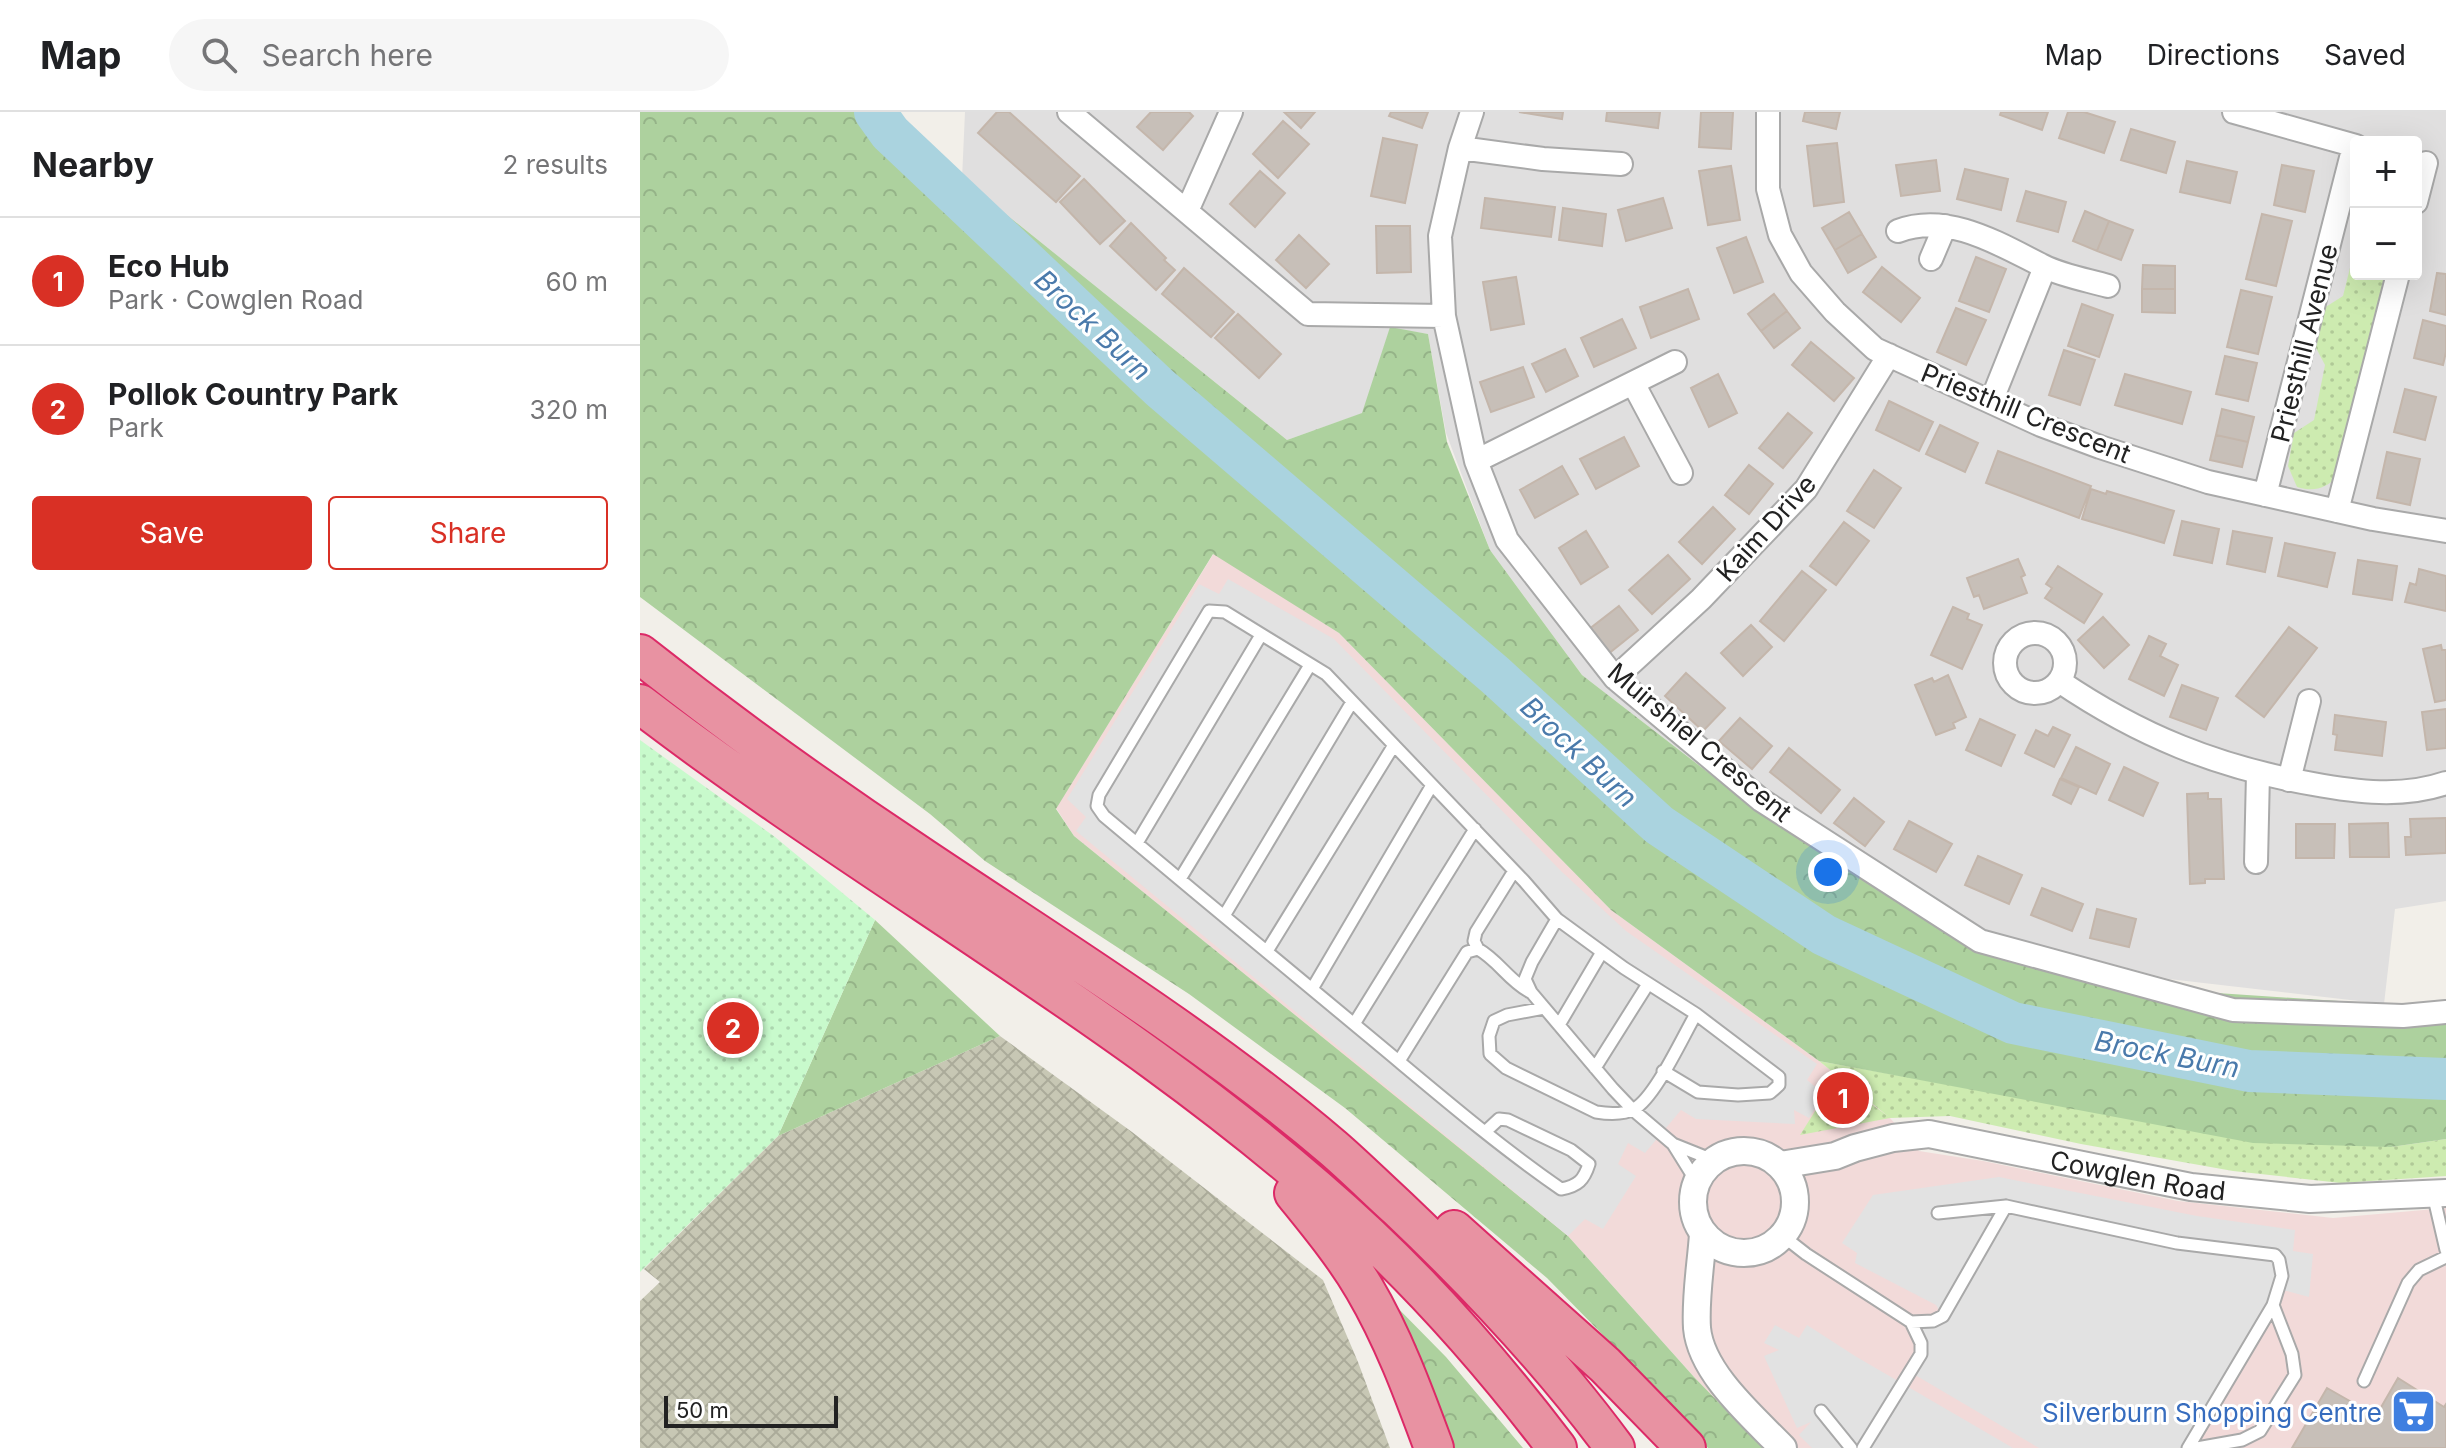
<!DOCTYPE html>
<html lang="en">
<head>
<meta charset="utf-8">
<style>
  :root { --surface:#fff; --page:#f6f6f6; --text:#202124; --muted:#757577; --line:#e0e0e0; --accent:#d93025 }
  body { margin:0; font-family:Inter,sans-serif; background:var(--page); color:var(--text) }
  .controls { position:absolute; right:24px; top:24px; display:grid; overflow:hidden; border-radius:8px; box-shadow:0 8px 32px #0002 }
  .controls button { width:72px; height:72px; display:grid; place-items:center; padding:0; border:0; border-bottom:2px solid var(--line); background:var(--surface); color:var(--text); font:40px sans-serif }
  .scale { position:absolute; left:24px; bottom:20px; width:174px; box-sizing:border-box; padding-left:8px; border:4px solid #222; border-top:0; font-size:22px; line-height:28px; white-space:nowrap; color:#222; -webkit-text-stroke:6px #fff; paint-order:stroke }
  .you { position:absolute; left:1188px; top:760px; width:28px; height:28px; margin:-20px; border:6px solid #fff; border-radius:50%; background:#1a73e8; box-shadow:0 0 0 12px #1a73e833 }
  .badge { display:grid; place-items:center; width:52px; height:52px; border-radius:50%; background:var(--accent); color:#fff; font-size:26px; font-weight:700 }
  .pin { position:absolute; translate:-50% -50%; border:4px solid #fff; box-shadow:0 2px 8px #0006 }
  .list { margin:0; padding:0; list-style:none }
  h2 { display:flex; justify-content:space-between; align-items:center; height:104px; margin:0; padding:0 32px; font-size:34px }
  h2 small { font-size:26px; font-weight:400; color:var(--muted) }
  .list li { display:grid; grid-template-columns:52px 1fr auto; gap:24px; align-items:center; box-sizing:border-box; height:128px; padding:0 32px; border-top:2px solid var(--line) }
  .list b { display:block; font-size:30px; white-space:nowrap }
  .list p { margin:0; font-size:26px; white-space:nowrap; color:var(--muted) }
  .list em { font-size:26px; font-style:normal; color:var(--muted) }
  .actions { display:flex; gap:16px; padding:24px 32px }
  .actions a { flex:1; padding:18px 0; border:2px solid var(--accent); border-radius:8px; text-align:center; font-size:28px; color:var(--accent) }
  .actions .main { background:var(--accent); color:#fff }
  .icon { flex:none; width:44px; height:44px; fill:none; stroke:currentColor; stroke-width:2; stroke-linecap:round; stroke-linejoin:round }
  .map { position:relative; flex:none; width:1806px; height:1336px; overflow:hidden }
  header { display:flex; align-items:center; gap:48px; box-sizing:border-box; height:112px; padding:0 40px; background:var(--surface); border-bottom:2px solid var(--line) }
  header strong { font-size:38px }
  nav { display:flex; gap:44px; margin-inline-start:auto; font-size:28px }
  .search { width:560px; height:72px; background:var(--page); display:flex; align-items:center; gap:20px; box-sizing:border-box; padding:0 28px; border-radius:44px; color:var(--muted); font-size:30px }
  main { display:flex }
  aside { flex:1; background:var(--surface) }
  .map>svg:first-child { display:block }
  .residential { fill:#e0dfdf; fill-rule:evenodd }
  .commercial { fill:#f2dad9 }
  .construction { fill:url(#construction-cross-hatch) }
  .grass { fill:url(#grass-dots) }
  .forest { fill:url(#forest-crowns) }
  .park { fill:url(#park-dots) }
  .parking { fill:#e2e2e2 }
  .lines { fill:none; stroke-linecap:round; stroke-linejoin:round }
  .river { stroke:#aad3df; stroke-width:42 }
  .building { fill:#c7bfb8; stroke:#c4b6ab; stroke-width:2 }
  .service-casing { stroke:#a9a9a9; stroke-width:15 }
  .minor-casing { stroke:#a9a9a9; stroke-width:26 }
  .tertiary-casing { stroke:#a9a9a9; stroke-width:30 }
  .motorway-casing { stroke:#dc2a67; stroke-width:42 }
  .service { stroke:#fff; stroke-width:11 }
  .minor { stroke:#fff; stroke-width:22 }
  .tertiary { stroke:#fff; stroke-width:26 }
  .motorway { stroke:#e892a2; stroke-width:38 }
  .labels { text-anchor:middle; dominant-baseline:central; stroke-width:6; stroke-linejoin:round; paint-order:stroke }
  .street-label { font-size:26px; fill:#222; stroke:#fff }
  .shop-label { font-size:26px; fill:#366cbe; stroke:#fff; text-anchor:end }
  .water-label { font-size:28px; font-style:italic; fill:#4a7aab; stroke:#fff }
</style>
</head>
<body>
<header>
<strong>Map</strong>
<div class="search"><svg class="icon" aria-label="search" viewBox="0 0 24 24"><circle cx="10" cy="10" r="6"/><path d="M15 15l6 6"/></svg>Search here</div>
<nav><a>Map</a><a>Directions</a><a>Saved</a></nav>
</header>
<main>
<aside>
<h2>Nearby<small>2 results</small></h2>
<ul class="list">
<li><span class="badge">1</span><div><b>Eco Hub</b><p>Park · Cowglen Road</p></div><em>60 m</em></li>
<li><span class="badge">2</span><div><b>Pollok Country Park</b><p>Park</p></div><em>320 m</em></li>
</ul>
<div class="actions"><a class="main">Save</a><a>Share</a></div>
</aside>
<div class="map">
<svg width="1806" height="1336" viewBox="0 0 1806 1336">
  <defs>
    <pattern id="construction-cross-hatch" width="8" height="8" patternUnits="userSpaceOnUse" patternTransform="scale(2)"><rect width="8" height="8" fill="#c7c7b4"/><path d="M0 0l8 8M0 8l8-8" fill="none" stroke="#abab9a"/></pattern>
    <pattern id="grass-dots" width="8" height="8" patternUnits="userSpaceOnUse" patternTransform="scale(2)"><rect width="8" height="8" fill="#cdebb0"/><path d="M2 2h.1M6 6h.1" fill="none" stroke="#b0c997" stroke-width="1.8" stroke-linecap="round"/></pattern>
    <pattern id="forest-crowns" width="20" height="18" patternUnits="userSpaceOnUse" patternTransform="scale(2)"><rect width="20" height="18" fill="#add19e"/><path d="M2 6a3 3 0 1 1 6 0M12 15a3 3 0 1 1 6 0" fill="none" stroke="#95b388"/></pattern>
    <pattern id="park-dots" width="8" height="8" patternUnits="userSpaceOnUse" patternTransform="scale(2)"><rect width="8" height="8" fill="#c8facc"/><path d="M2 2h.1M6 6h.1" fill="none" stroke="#acd6af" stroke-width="1.8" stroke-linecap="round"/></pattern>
  </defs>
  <rect width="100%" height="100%" fill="#f2efe9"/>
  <path class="residential" d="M325,0H1806V789L1755,797L1744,892L1529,867L1332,815L1109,692L942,563L850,438L806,321L788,222L750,216L723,301L647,328L322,67ZM1716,30H1776V162H1716Z"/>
  <path class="commercial" d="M574,441L699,521L971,798L1179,949L1250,1006L1279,1039L1343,1049L1538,1089L1693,1106L1806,1096V1336H1123L1054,1265L928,1124L434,724L416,696Z"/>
  <path class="construction" d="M360,924L492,1020L683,1168L718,1250L750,1336H0V1189L20,1170L4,1157L138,1024Z"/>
  <path class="grass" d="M1716,132V162H1746L1698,364C1685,377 1674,380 1657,375L1648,354L1654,321L1674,308L1685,253L1675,234L1684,196L1703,184Z
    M1179,949L1377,985L1751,1035L1806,1027V1064L1701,1071L1593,1059L1441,1032L1310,1004L1250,1006L1160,1023L1196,966L1249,1005Z"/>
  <path class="forest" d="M0,0H253L286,38L647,328L722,301L750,215L788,222L807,330L850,438L942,563L1109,692L1332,815L1562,880L1744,892L1806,903V1027L1751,1035L1613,1031L1179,949L971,798L699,521L573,442L416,697L434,724L928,1124L1054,1265L1123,1336H1068L1011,1272L907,1166L705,996L549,882L345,749L290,702L0,485Z
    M235,808L360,924L138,1024Z
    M743,1181L806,1245L883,1336H808Z"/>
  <path class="park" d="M0,628L135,725L235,808L138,1024L0,1160Z"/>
  <path class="parking" d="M588,467L694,527L922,760L986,819L1177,952L1167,968L1184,982L1169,1006L1154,998L1155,1012L1056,1007L1041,998L1005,1041L988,1031L978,1052L996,1064L963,1117L945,1107L928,1124L436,719L446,705L427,687L559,472L579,482Z
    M1359,1065L1557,1104L1655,1118L1653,1139L1673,1142L1669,1185L1639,1177L1548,1336H1399L1270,1260L1281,1242L1271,1210L1302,1203L1296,1193L1215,1151L1217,1141L1202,1131L1233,1083Z
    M1135,1213L1159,1226L1167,1213L1215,1244L1373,1336H1172L1159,1323L1171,1310L1157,1316L1124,1244L1139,1238L1124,1231Z"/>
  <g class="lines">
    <path class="river" d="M235,0L250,21L520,276L855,563L1019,713L1184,823L1373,911L1609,959L1806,967"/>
  </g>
  <path class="building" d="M357,0H369L440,64L416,90L338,21Z
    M511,0H549L553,4L523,38L497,15Z
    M644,0H675L661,16Z
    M751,0H788L782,16L749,4Z
    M879,0H923L922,7Z
    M967,0H1020L1018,16L966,9Z
    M1061,0H1093L1091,37L1059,35Z
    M1165,0H1200L1196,17L1163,9Z
    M1361,0H1408L1402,18L1360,3Z
    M1428,0H1444L1475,10L1464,41L1419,26Z
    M643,9L669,32L638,66L613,42Z
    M1491,17L1535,30L1526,61L1481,48Z
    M743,26L777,33L765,91L731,84Z
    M1197,31L1204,90L1174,94L1167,34Z
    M1296,48L1300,79L1261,84L1256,53Z
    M1547,49L1597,60L1590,91L1540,80Z
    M1642,53L1674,59L1665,100L1634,93Z
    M1091,54L1100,108L1068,113L1059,59Z
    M1325,57L1368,67L1361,98L1317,87Z
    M620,59L645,81L615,115L590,92Z
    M444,67L485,109L460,132L420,90Z
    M1386,79L1426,90L1418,120L1377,109Z
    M845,86L915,95L911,125L841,116Z
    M1023,86L1032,116L986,129L978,98Z
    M923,96L966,102L962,134L919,128Z
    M1445,99L1469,109L1457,139L1433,129Z
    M1209,100L1222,122L1195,138L1182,116Z
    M1622,102L1652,109L1636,174L1606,167Z
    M1469,109L1493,118L1481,148L1457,139Z
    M491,111L526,146L524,148L535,158L516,178L470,134Z
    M736,114H770L771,160L737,161Z
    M1222,122L1236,145L1208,161L1195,138Z
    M659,123L689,152L666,176L636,148Z
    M1106,125L1123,170L1094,181L1077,136Z
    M1336,145L1366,157L1349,200L1319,189Z
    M1503,153L1535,154V177H1502Z
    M1242,155L1280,186L1261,210L1223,180Z
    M544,156L594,200L571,225L522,182Z
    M1797,161L1806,162V203L1790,199Z
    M876,165L884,212L851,218L843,170Z
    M1048,177L1059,207L1011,226L1000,195Z
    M1502,177H1535V201L1502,200Z
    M1601,178L1632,185L1618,242L1587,235Z
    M1134,182L1147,199L1121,219L1108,202Z
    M1442,192L1473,203L1459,245L1428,234Z
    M1316,196L1346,208L1326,253L1297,240Z
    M1147,199L1160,216L1134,236L1121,219Z
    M598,202L641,242L619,266L575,226Z
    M982,207L996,236L954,255L941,226Z
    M1783,208L1806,214V240L1803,253L1774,246Z
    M1171,230L1214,266L1194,289L1152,253Z
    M925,237L938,264L906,280L892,252Z
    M1424,238L1455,248L1440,293L1409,283Z
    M1585,244L1617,251L1608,289L1576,282Z
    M883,255L894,285L851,300L840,270Z
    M1078,262L1097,301L1069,315L1051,276Z
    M1485,262L1551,280L1542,312L1475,293Z
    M1765,277L1796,285L1785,328L1754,320Z
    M1249,289L1293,310L1279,339L1236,318Z
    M1582,297L1614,305L1608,330L1576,323Z
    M1148,301L1172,321L1143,356L1119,336Z
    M1300,313L1338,331L1325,360L1286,342Z
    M1576,323L1608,330L1602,355L1570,348Z
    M984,325L999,354L956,377L940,347Z
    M1358,339L1451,374L1439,406L1346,371Z
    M1747,340L1780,347L1770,393L1737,386Z
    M1109,353L1133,372L1109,402L1085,383Z
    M922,354L938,382L895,406L880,378Z
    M1234,358L1261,376L1234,416L1207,399Z
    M1451,377L1466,382L1467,379L1534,399L1524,431L1442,407Z
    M1073,395L1095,417L1062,452L1039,430Z
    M1542,409L1579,417L1572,451L1534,443Z
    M1204,410L1229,429L1196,473L1170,454Z
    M946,419L968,455L941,472L919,436Z
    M1593,419L1632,426L1625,460L1587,452Z
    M1645,431L1695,441L1687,475L1638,464Z
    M1028,443L1050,467L1012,502L989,478Z
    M1378,447L1385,463L1381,465L1387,481L1344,497L1339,483L1334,485L1327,466Z
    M1718,448L1757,454L1752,488L1713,482Z
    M1418,454L1462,482L1444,511L1405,486L1412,476L1406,472Z
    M1779,457L1806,464V499L1765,490L1770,471L1776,473Z
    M1162,459L1186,478L1144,529L1120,509Z
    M979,494L998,518L968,542L948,518Z
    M1313,495L1329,502L1327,507L1342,513L1322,557L1291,543Z
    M1463,505L1489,533L1464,556L1438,528Z
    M1111,513L1132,535L1103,564L1081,541Z
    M1649,515L1677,536L1624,605L1596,584Z
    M1509,524L1526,532L1520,544L1538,553L1524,584L1489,567Z
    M1801,533L1802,538H1806V588L1795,590L1783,537Z
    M1046,561L1085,596L1063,619L1025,584Z
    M1308,563L1326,605L1313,611L1315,616L1296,623L1275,573L1292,566L1294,570Z
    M1542,573L1578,586L1566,618L1530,605Z
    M1806,597V636L1787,638L1782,600Z
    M1695,603L1746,610L1742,644L1695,638L1697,623L1693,622Z
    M1100,606L1132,634L1112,657L1079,629Z
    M1340,607L1375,623L1361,654L1326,638Z
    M1413,615L1430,623L1414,655L1385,641L1396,618L1408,624Z
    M1436,635L1470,652L1456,682L1421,666Z
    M1149,636L1200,678L1181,701L1130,660Z
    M1484,655L1518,671L1503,704L1469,688Z
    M1420,667L1439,675L1431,692L1413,683Z
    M1568,681V687H1581L1584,767H1565V771L1550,772L1547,682Z
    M1214,686L1244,710L1225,734L1194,711Z
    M1806,706V741L1766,743L1765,725H1771L1770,707Z
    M1269,709L1312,732L1296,760L1254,737Z
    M1748,711L1749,745H1710L1709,712Z
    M1656,712H1695L1694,746H1656Z
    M1338,744L1382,763L1369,792L1325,773Z
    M1402,776L1443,792L1432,819L1391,803Z
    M1457,797L1496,807L1489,835L1450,826Z
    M1758,1266L1804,1295L1806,1292V1336H1652L1687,1276L1736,1304Z
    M1758,1266L1804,1295L1806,1292V1336H1652L1687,1276L1736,1304Z"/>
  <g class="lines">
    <defs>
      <path id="service" d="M497,731L621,523
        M540,767L670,553
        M584,804L712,590
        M917,807L892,850L885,867L891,880L973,977L993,998L1033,1032L1056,1069
        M838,837L834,829L836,820L874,759
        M627,839L754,633
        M672,877L792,673
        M904,896L867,903L854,909L849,924L850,942L866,956L956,1000C968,1002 983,1003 994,997C1015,986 1043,924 1056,902
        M714,912L835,717
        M919,913L962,840
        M759,949L827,840L838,837C859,849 868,868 890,880
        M955,956L1008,872
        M845,1020L859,1007L868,1008L931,1038L949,1052C944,1068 938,1074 921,1077C853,1030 790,975 726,922C639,850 551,777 464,704L457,694L459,683L569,499L585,500L686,562L884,769L917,807L984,856L1056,902L1139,965V973L1130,981L1098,983L1058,980L1023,959
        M1033,1032L1073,1048
        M1793,1082L1806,1138
        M1298,1101L1366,1094L1537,1131L1635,1143L1639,1148L1642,1164L1633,1193L1548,1336
        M1143,1124L1166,1142L1271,1210L1281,1231V1242L1223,1336
        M1271,1210L1293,1209L1303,1204L1366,1094
        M1724,1269L1768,1171L1779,1158L1806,1145
        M1181,1299L1211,1336
        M1557,1336L1602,1328L1620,1319L1655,1263L1652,1242L1633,1193"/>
      <path id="minor" d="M429,0L668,202L804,204
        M832,0L820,36L800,124L804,204L836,349L867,428L975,566L1121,688L1340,829L1593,898L1763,904L1806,900
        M1128,0V77L1140,123L1161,161L1195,200L1235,237L1401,313L1460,335L1568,370L1733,407L1806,419
        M1594,0L1716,34
        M820,36L903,47L981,52
        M1776,90L1786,51
        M547,99L591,0
        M1258,119C1308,100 1359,132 1403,154C1423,164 1447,168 1468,174
        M1291,147L1305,114
        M993,271L1041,361
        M1351,290L1405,155
        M836,349L1035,250
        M1625,383L1714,34
        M1697,399L1758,162
        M1365 551a30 30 0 1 1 60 0a30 30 0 1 1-60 0Z
        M975,566L1061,487L1166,377L1249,243
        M1419,569C1500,624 1577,655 1673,672C1716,680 1763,686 1806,671
        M1649,668L1669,589
        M1616,750L1618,661"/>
      <g id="tertiary">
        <circle cx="1104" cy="1090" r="51"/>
        <path id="s1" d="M1140,1053L1195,1044L1215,1036L1253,1026L1289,1022L1551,1075L1670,1087L1806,1081"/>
        <path d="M1063,1122C1061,1152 1055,1185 1057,1216C1061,1261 1113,1305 1143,1336"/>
      </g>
      <path id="motorway" d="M0,542C91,614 186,682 283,746C422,839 565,927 693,1036C715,1055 736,1076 758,1096C836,1170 911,1249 975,1336
        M0,592C238,774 508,917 728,1123C797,1188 860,1261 917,1336
        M654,1081C679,1112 704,1142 724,1176C754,1227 774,1282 794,1336
        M814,1118L965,1253L1046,1336"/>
    </defs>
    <use href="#service" class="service-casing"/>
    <use href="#minor" class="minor-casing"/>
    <use href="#tertiary" class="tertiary-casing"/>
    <use href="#motorway" class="motorway-casing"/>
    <use href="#service" class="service"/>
    <use href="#minor" class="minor"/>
    <use href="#tertiary" class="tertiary"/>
    <use href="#motorway" class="motorway"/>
  </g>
  <defs>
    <symbol id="supermarket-square" viewBox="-11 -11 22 22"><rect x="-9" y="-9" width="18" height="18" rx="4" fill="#3f7fe0" stroke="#fff"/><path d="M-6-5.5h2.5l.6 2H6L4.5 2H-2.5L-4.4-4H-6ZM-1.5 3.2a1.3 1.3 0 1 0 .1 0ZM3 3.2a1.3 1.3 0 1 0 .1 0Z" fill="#fff"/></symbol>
  </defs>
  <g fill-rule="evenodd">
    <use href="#supermarket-square" x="1748" y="1274" width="51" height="51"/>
  </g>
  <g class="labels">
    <g class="street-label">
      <text transform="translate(1664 231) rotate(-76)">Priesthill Avenue</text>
      <text transform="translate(1386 301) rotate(22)">Priesthill Crescent</text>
      <text transform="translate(1126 416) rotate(-48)">Kaim Drive</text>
      <text transform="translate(1060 630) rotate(40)">Muirshiel Crescent</text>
      <text stroke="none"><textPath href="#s1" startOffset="366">Cowglen Road</textPath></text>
    </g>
    <g class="shop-label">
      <text x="1742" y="1300">Silverburn Shopping Centre</text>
    </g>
    <g class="water-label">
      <text transform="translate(453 213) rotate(43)">Brock Burn</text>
      <text transform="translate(939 640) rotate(43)">Brock Burn</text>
      <text transform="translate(1527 942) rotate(11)">Brock Burn</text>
    </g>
  </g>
</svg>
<div class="controls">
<button>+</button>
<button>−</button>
</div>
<div class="scale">50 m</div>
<div class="you"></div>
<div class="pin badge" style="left:1203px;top:986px">1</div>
<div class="pin badge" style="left:93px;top:916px">2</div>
</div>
</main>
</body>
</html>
